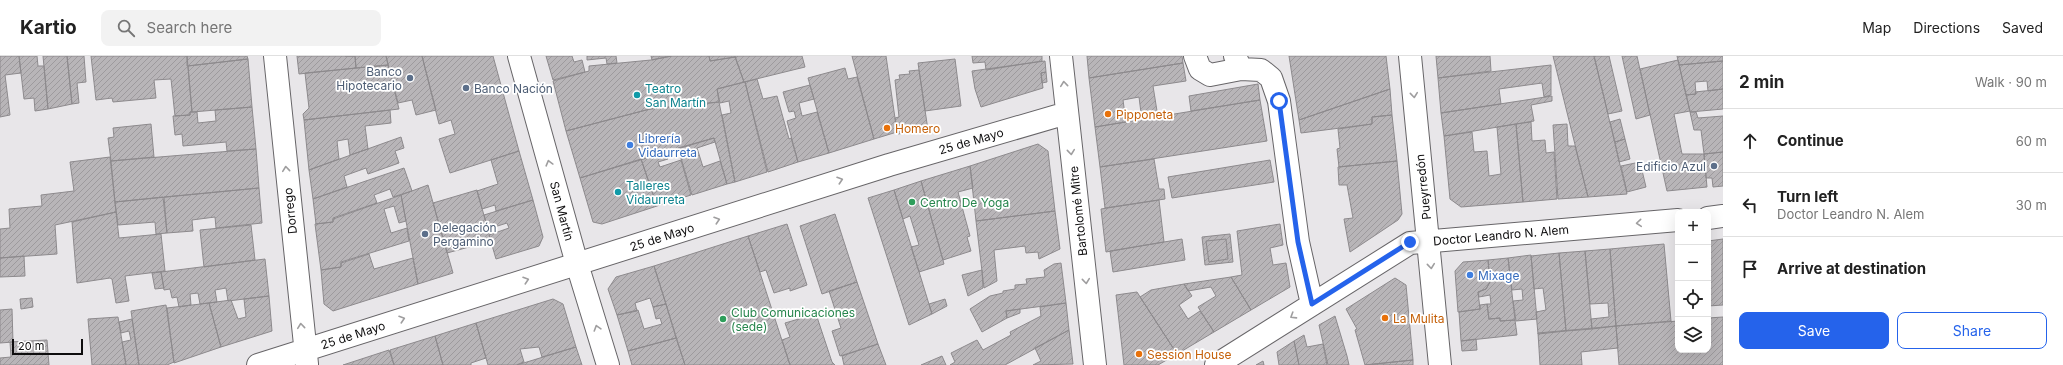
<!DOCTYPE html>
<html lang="en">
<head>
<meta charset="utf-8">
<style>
  :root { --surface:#fff; --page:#f2f2f2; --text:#222; --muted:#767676; --line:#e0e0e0; --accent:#2563eb }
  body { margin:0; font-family:Inter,sans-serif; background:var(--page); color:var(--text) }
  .controls { position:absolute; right:12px; bottom:12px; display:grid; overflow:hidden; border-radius:8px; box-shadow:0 4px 16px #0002 }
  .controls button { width:36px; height:36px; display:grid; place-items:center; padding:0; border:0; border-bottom:1px solid var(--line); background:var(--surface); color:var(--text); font:20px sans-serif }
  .scale { position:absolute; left:12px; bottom:10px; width:71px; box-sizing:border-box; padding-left:4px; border:2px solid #0e0d0e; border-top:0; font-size:11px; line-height:14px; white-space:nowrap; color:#0e0d0e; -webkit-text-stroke:3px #fff; paint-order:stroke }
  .stop { position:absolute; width:12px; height:12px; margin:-9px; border:3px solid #2563eb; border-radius:50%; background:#fff }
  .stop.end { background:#2563eb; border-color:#fff; box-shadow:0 1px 4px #0008 }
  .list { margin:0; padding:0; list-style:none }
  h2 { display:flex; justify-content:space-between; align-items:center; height:52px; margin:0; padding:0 16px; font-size:17px }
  h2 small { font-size:13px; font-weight:400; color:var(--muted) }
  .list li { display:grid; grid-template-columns:26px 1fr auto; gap:12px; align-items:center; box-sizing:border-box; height:64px; padding:0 16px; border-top:1px solid var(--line) }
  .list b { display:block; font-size:15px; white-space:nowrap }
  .list p { margin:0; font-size:13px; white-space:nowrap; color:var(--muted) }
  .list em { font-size:13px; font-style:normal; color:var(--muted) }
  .actions { display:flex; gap:8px; padding:12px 16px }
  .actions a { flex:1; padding:9px 0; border:1px solid var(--accent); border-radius:8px; text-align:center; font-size:14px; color:var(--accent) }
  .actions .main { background:var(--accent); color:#fff }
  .icon { flex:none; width:22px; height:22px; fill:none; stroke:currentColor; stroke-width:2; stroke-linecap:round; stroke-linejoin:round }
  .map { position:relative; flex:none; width:1723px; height:309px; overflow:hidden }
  header { display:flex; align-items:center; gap:24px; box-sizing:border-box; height:56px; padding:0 20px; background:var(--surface); border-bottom:1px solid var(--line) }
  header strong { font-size:19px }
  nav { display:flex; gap:22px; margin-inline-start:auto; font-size:14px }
  .search { width:280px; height:36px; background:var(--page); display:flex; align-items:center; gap:10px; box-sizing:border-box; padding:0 14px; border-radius:8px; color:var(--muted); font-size:15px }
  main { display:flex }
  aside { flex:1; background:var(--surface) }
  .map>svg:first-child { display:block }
  .building { fill:url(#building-hatch); stroke:#8d8a8d }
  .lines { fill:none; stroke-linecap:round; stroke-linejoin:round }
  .minor-casing { stroke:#676568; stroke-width:24 }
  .minor { stroke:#fff; stroke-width:22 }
  .oneway { stroke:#9f9e9f }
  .route { stroke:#2563eb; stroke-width:5 }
  .service-dot { fill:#5c6f8a; stroke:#fff; stroke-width:1.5 }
  .culture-dot { fill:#0f9aa8; stroke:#fff; stroke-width:1.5 }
  .food-dot { fill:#e8710a; stroke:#fff; stroke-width:1.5 }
  .shop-dot { fill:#3f7fe0; stroke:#fff; stroke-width:1.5 }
  .leisure-dot { fill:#2e9e5b; stroke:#fff; stroke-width:1.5 }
  .labels { text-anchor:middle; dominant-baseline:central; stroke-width:3.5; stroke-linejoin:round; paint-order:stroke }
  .service-label { font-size:12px; fill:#4e5e75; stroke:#fff; text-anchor:end }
  .culture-label { font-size:12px; fill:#0d838f; stroke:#fff; text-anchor:start }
  .food-label { font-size:12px; fill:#c56008; stroke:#fff; text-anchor:start }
  .shop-label { font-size:12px; fill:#366cbe; stroke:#fff; text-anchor:start }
  .street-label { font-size:12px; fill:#0e0d0e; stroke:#fff }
  .leisure-label { font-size:12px; fill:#27864d; stroke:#fff; text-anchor:start }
</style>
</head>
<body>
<header>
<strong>Kartio</strong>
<div class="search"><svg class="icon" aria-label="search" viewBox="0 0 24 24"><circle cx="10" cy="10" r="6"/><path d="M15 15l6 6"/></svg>Search here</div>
<nav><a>Map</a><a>Directions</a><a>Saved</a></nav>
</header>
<main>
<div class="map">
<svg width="1723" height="309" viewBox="0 0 1723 309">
  <defs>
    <pattern id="building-hatch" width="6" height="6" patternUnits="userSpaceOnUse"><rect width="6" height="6" fill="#b8b5b8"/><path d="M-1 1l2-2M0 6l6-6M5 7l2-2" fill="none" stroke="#9d9a9d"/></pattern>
  </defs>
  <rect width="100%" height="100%" fill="#e8e6e9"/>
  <path class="building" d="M0,0H19L21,17L5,19L10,59L0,61Z
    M19,0H37L38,10H44L48,53L35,55L34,42L24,43Z
    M43,0H67L72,48L48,53Z
    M67,0H84L86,26L77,27L79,47L72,48Z
    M91,0H187L192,56H190V59L175,60L171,23L154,24L156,42L113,46L112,42L96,44Z
    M187,0H247L248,3L187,10Z
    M297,0H355L356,12L299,18Z
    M345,0H386L388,9L356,12L355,0Z
    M386,0H422L436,54L416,59L412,44L398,47Z
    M422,0H493L519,95L450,117L439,83L455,78L451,64L439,68Z
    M546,0H572L574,6L582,4L585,16L553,24Z
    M587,0H616L617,7L607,8L606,2L587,4Z
    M651,0H671L652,4Z
    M672,0H709L710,5L735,1L744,26L717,33L719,46L650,53L566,75L553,25L589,15V10L651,4Z
    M709,0H735V1L710,5Z
    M735,0H802L805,11L744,26Z
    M852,0H886L897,76L874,83Z
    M972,0H1042V5L986,14L985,6L973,7Z
    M1087,0H1182L1183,7L1089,22Z
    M1289,0H1386L1390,33L1299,64Z
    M1436,0H1490L1491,15L1438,22Z
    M1553,0H1594L1627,138L1588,141Z
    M1594,0H1609L1622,55L1608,58Z
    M1622,0H1637L1650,59L1636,63Z
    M1677,0H1723V5L1679,9Z
    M248,3L252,51L192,56L188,10Z
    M955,3L961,50L925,55L918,7Z
    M1678,4L1690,55L1674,58L1682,98H1704L1707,131L1667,135L1640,13Z
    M1045,5L1046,16L1041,17L1043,32L981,51L975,33L972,15Z
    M1723,5V33L1708,35L1707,25L1695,26L1696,38L1686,39L1679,9Z
    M1183,7L1186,25L1153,30L1157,55L1141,57L1139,41L1123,44L1126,66L1095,71L1089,22Z
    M388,9L399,53L304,64L303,58L309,52L305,17Z
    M1551,9V39L1544,41L1542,27L1499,33L1501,48L1441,57L1438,22Z
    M845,12L848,23L857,21L874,83L829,97L808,22Z
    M919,14L928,74L898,78L895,62L899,61L895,24L900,23L899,19L910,18L909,15Z
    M1046,16L1047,26L1042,27L1041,17Z
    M757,23L763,43L777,40L789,83L791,82L798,106L768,116L745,26Z
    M745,26L767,116L735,126L722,59L731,57L729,45L720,47L717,33Z
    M1258,28L1260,44L1191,55L1189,40Z
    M810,29L814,43L799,47L802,60L817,56L829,97L798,106L787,65L796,62L794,55L789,56L783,36Z
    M1390,33L1392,59L1372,61V68L1301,77L1299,64Z
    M1723,33V53L1690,56L1686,39L1696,38L1695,36Z
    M1552,40V45L1531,49L1534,65L1444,80L1441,57Z
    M1260,44L1267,85L1100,111L1095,71Z
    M719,46L735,126L727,128L714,82L580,122L566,75L650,53Z
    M252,51L256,93L227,95L226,86L183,90L182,78L175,79L173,60L190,59V56H197L198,67L216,65L215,54Z
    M390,54L391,67L365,70L368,93L350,99L348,83L337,85L339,103L309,114L304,64Z
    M1690,56H1696L1698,62L1723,60V96L1704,98L1701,74H1694Z
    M1392,59L1397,105L1339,111L1337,93L1340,92L1338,73L1372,68V61Z
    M1620,63L1625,83L1615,86L1610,66Z
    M1531,66L1532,85L1545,84L1546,97L1554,96L1557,143L1523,146L1516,68Z
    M151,68L154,101L111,105L108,82L114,81L113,72Z
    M1516,68L1523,146L1461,151L1450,143L1444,80L1472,76L1474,96L1487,95L1489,120L1501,118L1497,71Z
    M1567,68L1568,90H1575L1588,141L1558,143L1553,69Z
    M401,81L404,92L395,95L399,107L368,118L366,112L344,120L347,131L313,143L309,114Z
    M714,82L715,86L697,92L703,111L720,105L727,128L692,139L678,92Z
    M1625,83L1630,103L1619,106L1615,86Z
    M1038,88L1048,95L1055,155L976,165L970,110Z
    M256,93L259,132L115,146L111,105Z
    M519,95L533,144L496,155L495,149L482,153L477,135L498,128L491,104Z
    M665,96L668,103L658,106L660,111L681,104L691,139L657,150L641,103Z
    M1723,96V130L1713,131L1712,122H1706L1704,98Z
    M110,101L116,156L55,169L57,198L0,202V173L10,172L9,153L42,150L41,139L74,135L70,106Z
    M641,103L657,150L602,168L593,166L580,122Z
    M1154,103L1159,133H1164L1165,143L1105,152L1100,111Z
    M1270,104L1274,126L1172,142L1168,121Z
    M1397,105L1402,158L1398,164L1350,196L1344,163L1353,162L1347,129H1339L1338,111Z
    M1640,106L1646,131L1627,136L1621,110Z
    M970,110L973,132L958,136L970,180L967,181L971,195L943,204L921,125Z
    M404,112L412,135L393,141L390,133L374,139L377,147L333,162V166L316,168L313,143Z
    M921,125L944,208L919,216L911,191L919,189L910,160L903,163L894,134Z
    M428,129L453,217L418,228L401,139Z
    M259,132L262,167L216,172L215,161L192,164L193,175L167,177L164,141Z
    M477,134L491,185L447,197L433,147Z
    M894,134L932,258L909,269L868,142Z
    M401,139L406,165L399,167L394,150L384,153L391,177L407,172L409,185L341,206V211L321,214L315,168L333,166V163Z
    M163,141L167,177L156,178L155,166L118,169L115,146Z
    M533,144L543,181L539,190L496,203L489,179L509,172L507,167L488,173L484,159Z
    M1159,144L1164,186L1106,196L1101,153Z
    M1055,155L1060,193L1039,203L1038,196L1026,197L1025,190L994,194L997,225L984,232L976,165Z
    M116,156L119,182L161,178L165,215L125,220L129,245L116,247L112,223L110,222L77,227L72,166Z
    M835,158L857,226L822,238L800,170Z
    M787,168L807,229L790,235V232L774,237L766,214L760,216L748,180Z
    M1280,168L1283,189L1270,192L1273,209L1286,207L1290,231L1251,254L1231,221L1242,219L1237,175Z
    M251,169L255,204L204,211L200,174Z
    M1230,178L1233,206L1205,209L1202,181Z
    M748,180L790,309H685L654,210Z
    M1182,183L1185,204L1113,216L1110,195Z
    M1226,183L1228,203L1209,206L1206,185Z
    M1723,183V249L1708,250V185Z
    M1664,188L1671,265L1616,270L1610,193Z
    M1610,193L1616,270L1592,273L1591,263L1609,261L1608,247L1590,248L1585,195Z
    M1585,195L1592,273L1566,275L1559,197Z
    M1559,197L1566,275L1538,278L1536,256L1546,254L1543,232L1534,233L1531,200Z
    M369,198L374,213L413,202L418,228L333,255L324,248L321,214L341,211V207Z
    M1531,199L1537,263L1516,265L1513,245L1523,244L1522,233L1512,234L1508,202Z
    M24,200L25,220L0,221V202Z
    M1508,202L1515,264L1500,265V262L1489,263L1487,248H1491L1490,239L1479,241L1478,236L1486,233L1490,226L1488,204Z
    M265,203L269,240L228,245L226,232L215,234L217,246L200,248L198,237L190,238L191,249L179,251L177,241L172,242L170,233L164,234L161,216Z
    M1488,204L1490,226L1486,233L1478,236L1480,253L1458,256L1455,215L1463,206Z
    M1061,207L1066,247L1006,255L1007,262L982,276L970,253L990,240L1003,237V235L1015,233V229L1027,228L1026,223L1045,221L1044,214L1054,208Z
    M654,210L666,248L653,251L650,242L635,247L637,255L617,259L608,233L616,221Z
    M982,214L983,232L968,240L962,219Z
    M161,216L164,232L155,233L152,217Z
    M1231,221L1251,254L1214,276L1198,251L1216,240L1211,231L1188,235L1184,228Z
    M1395,222L1406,229L1413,304L1365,309L1355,274L1357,273L1346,253Z
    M857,226L878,288L840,300L832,275L841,272L829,235Z
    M1184,228L1192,240L1179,249L1188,263L1200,255L1214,276L1177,298L1140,241L1151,234Z
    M1137,236L1177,298L1158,309H1124L1116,239Z
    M269,240L272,275L221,291L209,247L231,244L238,263L246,261L244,243Z
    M32,242L33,251L21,253L20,243Z
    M553,243L563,248L576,291L542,301L539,291L520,293L524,306L516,309H488L476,267Z
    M945,243L947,250L932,258L929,248Z
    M209,247L221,291L174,307L167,252Z
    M1066,247L1069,274L1005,309H950L955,306L951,297L977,284L983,294L1011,279L1010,276L1041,260L1040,251Z
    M666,248L676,282L628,295L617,259L638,254L644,273L662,268L660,262L656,263L653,251Z
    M1487,248L1489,263L1500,262V265L1515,264L1517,279L1461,285L1459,256L1480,253V249Z
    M166,249L174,306L167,309H139L131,255Z
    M12,253L13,286L0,287V254Z
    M1020,253V257L1007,262L1006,255Z
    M816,258L832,306L835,309H790L782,284L790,281L785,267Z
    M1335,260L1347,300L1349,309H1328L1319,269Z
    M118,261L126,309H92L88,263Z
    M1723,261V309H1619L1616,270L1678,265V294H1708V262Z
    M132,263L139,309H126L122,286L131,284L129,275L121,277L119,266Z
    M476,267L486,302L471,307V309H443L435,280Z
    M1616,270L1618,292L1581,296L1582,309H1540L1538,277Z
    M1069,274L1073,308L1033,309L1041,305L1035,292Z
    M1304,279L1307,291L1323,288L1327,309H1299L1294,285Z
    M435,280L443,309H394L390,294Z
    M676,282L685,309H632L628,295Z
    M1476,283L1477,294L1462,295L1461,285Z
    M47,284L49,309H0V302L11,301L10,286Z
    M1294,285L1299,309H1279L1277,296Z
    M878,288L886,309H844L842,300Z
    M576,291L582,309H517Z
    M389,294L394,309H343Z
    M942,300L946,309H921Z
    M1413,304V309H1365Z
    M1263,305L1264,309H1256Z"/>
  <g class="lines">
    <defs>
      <path id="minor" d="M275,0L307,308
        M519,0L577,208L608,309
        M1061,0L1095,309
        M1195,0L1200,13L1210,19L1241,13
        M1235,0L1241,13L1261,14L1271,22L1279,45L1298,186L1312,248
        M1410,0L1440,309
        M1708,162L1723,160
        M258,309L889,109L1067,57
        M1216,309L1410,187L1678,164"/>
    </defs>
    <use href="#minor" class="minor-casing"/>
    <use href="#minor" class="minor"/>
  </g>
  <defs><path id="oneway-chevron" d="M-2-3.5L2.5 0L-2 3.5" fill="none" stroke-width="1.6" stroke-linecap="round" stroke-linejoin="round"/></defs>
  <g class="oneway">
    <use href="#oneway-chevron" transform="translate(1064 28) rotate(-96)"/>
    <use href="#oneway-chevron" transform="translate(1414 39) rotate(84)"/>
    <use href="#oneway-chevron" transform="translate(1071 96) rotate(84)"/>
    <use href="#oneway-chevron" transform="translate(549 107) rotate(-105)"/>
    <use href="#oneway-chevron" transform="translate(286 113) rotate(-96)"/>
    <use href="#oneway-chevron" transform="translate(840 124) rotate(-18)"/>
    <use href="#oneway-chevron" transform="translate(717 164) rotate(-18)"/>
    <use href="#oneway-chevron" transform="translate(1639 167) rotate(175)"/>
    <use href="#oneway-chevron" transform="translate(1431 210) rotate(84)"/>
    <use href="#oneway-chevron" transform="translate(526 224) rotate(-18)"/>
    <use href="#oneway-chevron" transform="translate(1086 225) rotate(84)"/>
    <use href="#oneway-chevron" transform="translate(1293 260) rotate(148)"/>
    <use href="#oneway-chevron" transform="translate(402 263) rotate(-18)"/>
    <use href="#oneway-chevron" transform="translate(301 270) rotate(-96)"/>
    <use href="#oneway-chevron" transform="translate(597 272) rotate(-107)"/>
  </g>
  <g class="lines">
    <path class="route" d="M1279,45L1298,186L1312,248L1410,186"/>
  </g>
  <g class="service-dot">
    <circle cx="410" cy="22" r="4"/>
    <circle cx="466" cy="32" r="4"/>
    <circle cx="1714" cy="110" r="4"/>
    <circle cx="425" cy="178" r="4"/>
  </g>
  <g class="culture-dot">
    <circle cx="637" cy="39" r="4"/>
    <circle cx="618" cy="136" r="4"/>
  </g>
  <g class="food-dot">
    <circle cx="1108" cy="58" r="4"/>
    <circle cx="887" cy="72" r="4"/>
    <circle cx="1385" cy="262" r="4"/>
    <circle cx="1139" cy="298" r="4"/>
  </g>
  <g class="shop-dot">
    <circle cx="630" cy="89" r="4"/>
    <circle cx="1470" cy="219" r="4"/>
  </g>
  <g class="leisure-dot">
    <circle cx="912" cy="146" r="4"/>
    <circle cx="723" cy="263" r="4"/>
  </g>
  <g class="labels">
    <g class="service-label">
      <text x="402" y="15">Banco<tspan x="402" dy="14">Hipotecario</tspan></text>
      <text x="474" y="32" text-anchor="start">Banco Nación</text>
      <text x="1706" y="110">Edificio Azul</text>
      <text x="433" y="171" text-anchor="start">Delegación<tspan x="433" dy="14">Pergamino</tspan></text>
    </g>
    <g class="culture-label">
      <text x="645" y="32">Teatro<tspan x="645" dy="14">San Martín</tspan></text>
      <text x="626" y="129">Talleres<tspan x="626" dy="14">Vidaurreta</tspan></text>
    </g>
    <g class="food-label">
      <text x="1116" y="58">Pipponeta</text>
      <text x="895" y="72">Homero</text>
      <text x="1393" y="262">La Mulita</text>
      <text x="1147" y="298">Session House</text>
    </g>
    <g class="shop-label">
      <text x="638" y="82">Librería<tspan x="638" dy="14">Vidaurreta</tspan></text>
      <text x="1478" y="219">Mixage</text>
    </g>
    <g class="street-label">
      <text transform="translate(971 85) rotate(-16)">25 de Mayo</text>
      <text transform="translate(1423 131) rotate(-96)">Pueyrredón</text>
      <text transform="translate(290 155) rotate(-96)">Dorrego</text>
      <text transform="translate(562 155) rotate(75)">San Martín</text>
      <text transform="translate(1078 155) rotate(-96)">Bartolomé Mitre</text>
      <text transform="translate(1501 179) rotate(-5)">Doctor Leandro N. Alem</text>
      <text transform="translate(662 181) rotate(-18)">25 de Mayo</text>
      <text transform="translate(353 279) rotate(-18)">25 de Mayo</text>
    </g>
    <g class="leisure-label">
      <text x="920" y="146">Centro De Yoga</text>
      <text x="731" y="256">Club Comunicaciones<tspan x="731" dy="14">(sede)</tspan></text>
    </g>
  </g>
</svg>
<div class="controls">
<button>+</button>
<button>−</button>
<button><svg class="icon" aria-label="locate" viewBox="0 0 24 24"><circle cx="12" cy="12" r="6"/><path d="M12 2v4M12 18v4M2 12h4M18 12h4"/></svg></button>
<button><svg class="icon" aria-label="layers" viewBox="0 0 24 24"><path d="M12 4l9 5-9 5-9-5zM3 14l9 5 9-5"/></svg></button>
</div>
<div class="scale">20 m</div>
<div class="stop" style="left:1279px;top:45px"></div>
<div class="stop end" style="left:1410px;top:186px"></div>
</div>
<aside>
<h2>2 min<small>Walk · 90 m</small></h2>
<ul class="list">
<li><svg class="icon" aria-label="ahead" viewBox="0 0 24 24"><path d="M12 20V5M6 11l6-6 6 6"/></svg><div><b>Continue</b></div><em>60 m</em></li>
<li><svg class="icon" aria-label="left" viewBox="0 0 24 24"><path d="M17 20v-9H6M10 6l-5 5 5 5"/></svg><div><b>Turn left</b><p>Doctor Leandro N. Alem</p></div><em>30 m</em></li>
<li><svg class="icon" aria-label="arrive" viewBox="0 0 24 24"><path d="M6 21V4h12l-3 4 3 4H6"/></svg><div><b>Arrive at destination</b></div></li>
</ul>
<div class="actions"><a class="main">Save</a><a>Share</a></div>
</aside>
</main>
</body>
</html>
